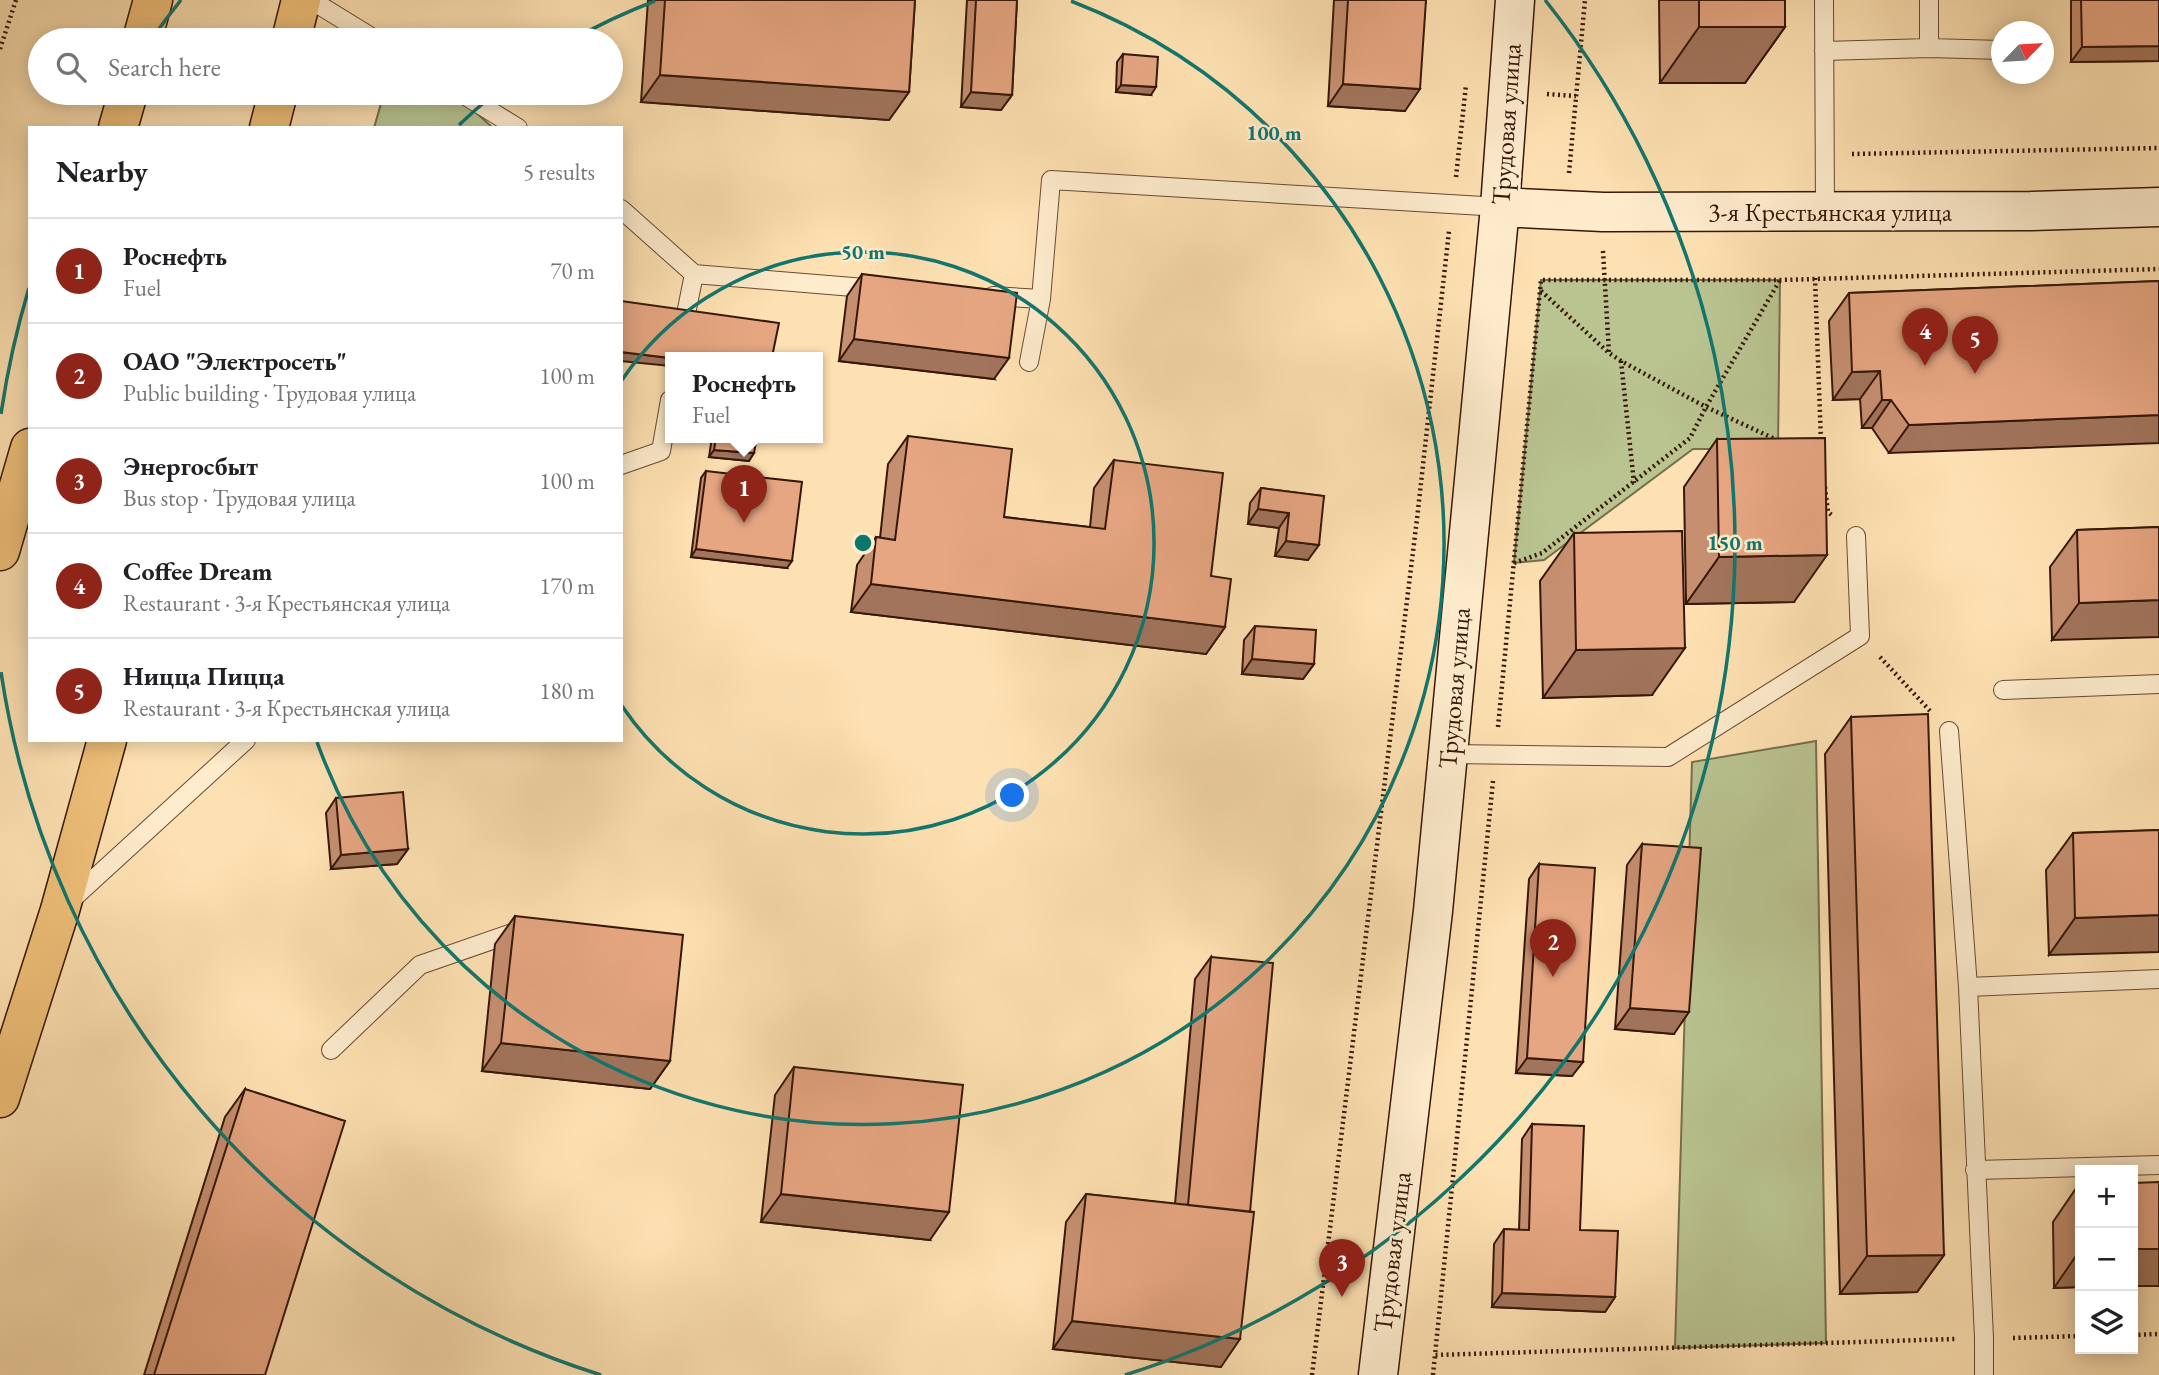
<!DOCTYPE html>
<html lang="en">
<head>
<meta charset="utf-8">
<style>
  :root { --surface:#fff; --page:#f6f6f6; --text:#202124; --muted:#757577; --line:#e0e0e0; --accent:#8f2418 }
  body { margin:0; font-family:"EB Garamond",serif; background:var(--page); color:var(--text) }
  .controls { position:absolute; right:21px; bottom:21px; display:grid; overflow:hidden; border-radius:0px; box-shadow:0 4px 18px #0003 }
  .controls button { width:63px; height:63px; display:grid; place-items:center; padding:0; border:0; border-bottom:2px solid var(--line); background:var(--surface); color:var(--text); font:35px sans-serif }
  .compass { position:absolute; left:1991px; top:21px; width:63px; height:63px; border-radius:50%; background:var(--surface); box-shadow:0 4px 18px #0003; rotate:65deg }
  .you { position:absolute; left:1013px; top:796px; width:24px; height:24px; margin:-18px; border:5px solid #fff; border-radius:50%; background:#1a73e8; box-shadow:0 0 0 10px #1a73e833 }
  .badge { display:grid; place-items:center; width:46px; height:46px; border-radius:50%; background:var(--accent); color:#fff; font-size:23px; font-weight:700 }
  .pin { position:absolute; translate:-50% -58px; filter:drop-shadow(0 2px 4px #0008) }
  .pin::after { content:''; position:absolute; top:37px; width:24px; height:21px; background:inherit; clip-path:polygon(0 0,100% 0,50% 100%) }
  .popup { position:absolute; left:665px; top:352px; width:158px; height:91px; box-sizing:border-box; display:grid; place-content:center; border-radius:0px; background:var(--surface); filter:drop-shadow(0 2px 5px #0005); font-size:23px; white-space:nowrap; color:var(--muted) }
  .popup b { font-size:26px; color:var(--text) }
  .popup::after { content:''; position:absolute; left:50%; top:100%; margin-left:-14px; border:14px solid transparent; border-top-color:var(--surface) }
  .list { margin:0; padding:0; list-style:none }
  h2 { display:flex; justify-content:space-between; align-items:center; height:91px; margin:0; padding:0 28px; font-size:30px }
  h2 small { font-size:23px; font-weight:400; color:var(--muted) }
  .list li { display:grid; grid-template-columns:46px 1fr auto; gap:21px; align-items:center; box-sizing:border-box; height:105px; padding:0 28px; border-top:2px solid var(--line) }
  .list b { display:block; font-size:26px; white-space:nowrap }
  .list p { margin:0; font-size:23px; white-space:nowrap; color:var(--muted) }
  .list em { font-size:23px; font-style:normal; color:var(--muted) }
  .icon { flex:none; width:38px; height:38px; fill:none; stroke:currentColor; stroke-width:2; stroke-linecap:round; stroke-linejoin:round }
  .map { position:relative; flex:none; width:2159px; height:1375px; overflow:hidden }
  .search { position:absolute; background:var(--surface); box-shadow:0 4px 18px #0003; left:28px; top:28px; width:595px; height:77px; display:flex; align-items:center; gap:18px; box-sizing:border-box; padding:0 24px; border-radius:38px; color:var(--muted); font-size:26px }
  .panel { position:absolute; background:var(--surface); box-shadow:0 4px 18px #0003; left:28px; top:126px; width:595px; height:616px; border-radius:0px }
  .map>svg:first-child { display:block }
  .green { fill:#b9c491; stroke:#786e4c; stroke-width:2 }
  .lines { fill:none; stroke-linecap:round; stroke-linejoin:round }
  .lane-casing { stroke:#684a32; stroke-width:20 }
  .secondary-casing { stroke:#361708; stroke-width:41 }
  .highway-casing { stroke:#361708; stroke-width:41 }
  .path { stroke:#361708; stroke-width:4.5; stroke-dasharray:2 3.5; stroke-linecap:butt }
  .lane { stroke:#feeccd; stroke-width:18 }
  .secondary { stroke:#feeccd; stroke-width:38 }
  .highway { stroke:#efc079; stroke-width:38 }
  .wall { fill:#c68f70; stroke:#361708; stroke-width:2 }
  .shaded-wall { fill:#a1745b; stroke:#361708; stroke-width:2 }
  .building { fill:#e6a682; stroke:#361708; stroke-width:2 }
  .ring { fill:none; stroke:#0f766e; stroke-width:3.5 }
  .labels { text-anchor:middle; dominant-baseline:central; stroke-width:5; stroke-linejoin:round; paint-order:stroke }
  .street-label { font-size:26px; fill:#361708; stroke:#feeccd }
  .centre { fill:#0f766e; stroke:#feeccd; stroke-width:3.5 }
  .ring-label { font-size:21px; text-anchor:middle; font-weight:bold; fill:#0f766e; stroke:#feeccd; stroke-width:5; stroke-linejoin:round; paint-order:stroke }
</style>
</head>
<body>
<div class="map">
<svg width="2159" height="1375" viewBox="0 0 2159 1375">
  <rect width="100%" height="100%" fill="#fee1b2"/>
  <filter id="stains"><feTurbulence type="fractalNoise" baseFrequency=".00286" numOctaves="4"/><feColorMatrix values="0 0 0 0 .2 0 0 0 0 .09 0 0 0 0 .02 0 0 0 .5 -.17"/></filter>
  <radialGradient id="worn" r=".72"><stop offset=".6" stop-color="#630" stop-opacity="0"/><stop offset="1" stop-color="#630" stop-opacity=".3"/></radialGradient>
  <path class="green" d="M384,93H443L471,108L493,128H374Z
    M1541,280H1780L1778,449H1693L1544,560L1514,563Z
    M1816,741L1826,1343L1675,1348L1692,762Z"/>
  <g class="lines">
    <defs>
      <path id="lane" d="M311,0L376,40
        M1824,0L1825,212
        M1929,48L2002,50
        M1824,51L1929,48V0
        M461,93L518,128
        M621,209L694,274L877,289
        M993,296L1041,299
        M685,319L694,274
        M1029,362L1041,299L1051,180L1500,207
        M621,465L661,451L670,400
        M2003,690L2159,684
        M1949,731L1968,987L1984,1338V1375
        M1448,754L1668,757L1860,636L1856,536
        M71,900L246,740
        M1968,987L2159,979
        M331,1050L420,965L521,930
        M1975,1170L2159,1165"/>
      <path id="secondary" d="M1500,207L1603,212L2031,211L2159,207
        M1378,1375L1433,911L1500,207L1515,0"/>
      <path id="highway" d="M142,40L153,0
        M291,40L301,0
        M118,128L128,93
        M269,128L278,93
        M0,551L30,448
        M0,1098L60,910L107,740"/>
    </defs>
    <use href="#lane" class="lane-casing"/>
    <use href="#secondary" class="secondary-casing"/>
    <use href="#highway" class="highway-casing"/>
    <path class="path" d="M0,49L16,0
      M1547,94L1576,96
      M1852,154L2159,148
      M1569,173L1585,0
      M1456,177L1466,85
      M1603,251L1609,353
      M1815,278L1821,442
      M1541,291L1609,353L1621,361L1706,407L1777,440
      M1621,361L1634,483
      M1825,487L1828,512L1834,517
      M1514,563L1542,553L1690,438L1706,407L1780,280
      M1880,657L1931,712
      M1498,727L1541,280H1780L2159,269
      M1493,781L1435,1355L1955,1339
      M2133,1335L2159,1334
      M2013,1338L2080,1336
      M1312,1375L1417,519L1449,231
      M1433,1375L1435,1355"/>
    <use href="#lane" class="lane"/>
    <use href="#secondary" class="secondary"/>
    <use href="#highway" class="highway"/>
  </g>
  <path class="wall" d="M648,0H915L909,92L889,120L641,102Z
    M967,0H1017L1012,95L1001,110L961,107Z
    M1334,0H1426L1405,111L1328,106Z
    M1659,0H1785V27L1745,83H1660Z
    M2071,0H2159V61L2071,62Z
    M1123,54L1151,95L1116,92L1117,62Z
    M862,274L994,379L839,361L847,296Z
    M2159,281L1889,453L1872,428H1862L1860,399L1833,400L1829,321L1849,293Z
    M908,436L1004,517L1090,527L1094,488L1114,460L1211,576L1225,627L1206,654L851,612L857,565L876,537L880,538L888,464Z
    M712,437H757L749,461L709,457Z
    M1717,439L1794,602L1686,604L1684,487Z
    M706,471L787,568L691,557L701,478Z
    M1261,488L1324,496L1308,560L1275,556L1279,528L1248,524L1250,503Z
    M2159,527L2052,640L2050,567L2077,530Z
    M1574,533L1652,695L1543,698L1540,581Z
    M1255,626L1314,664L1303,679L1242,674L1244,640Z
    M1851,717L1944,1255L1917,1292L1840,1294L1825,754Z
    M336,798L408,849L397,864L331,869L326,813Z
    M2159,830L2049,955L2046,870L2073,833Z
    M1642,844L1674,1034L1615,1029L1627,865Z
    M1539,864L1572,1076L1516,1073L1529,879Z
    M515,916L670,1061L650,1089L482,1071L495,944Z
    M1211,957L1221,1367L1053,1349L1066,1222L1086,1194L1175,1204L1195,979Z
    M794,1067L930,1240L761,1222L775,1095Z
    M245,1089L265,1375H144L225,1117Z
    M1532,1124L1580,1230L1615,1297L1605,1312L1492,1307L1494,1244L1504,1229L1519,1230L1522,1139Z
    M2079,1184L2080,1287L2054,1288L2053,1222Z"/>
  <path class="shaded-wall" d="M1699,27H1785L1745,83H1660Z
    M2159,46V61L2071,62L2082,47Z
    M660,75L909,92L889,120L641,102Z
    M1343,84L1420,89L1405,111L1328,106Z
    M1121,85L1156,87L1151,95L1116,92Z
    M971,92L1012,95L1001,110L961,107Z
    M854,339L1009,358L994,379L839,361Z
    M621,352L670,358V366L621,361Z
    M1880,371L1860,399L1833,400L1852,372Z
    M1882,400H1891L1872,428H1862Z
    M2159,415V443L1889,453L1909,425Z
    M714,450L754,453L749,461L709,457Z
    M1258,509L1289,513L1279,528L1248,524Z
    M1286,541L1319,545L1308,560L1275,556Z
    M696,549L792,561L787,568L691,557Z
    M1827,555L1794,602L1686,604L1719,557Z
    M871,584L1225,627L1206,654L851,612Z
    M2159,600V637L2052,640L2079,603Z
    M1685,648L1652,695L1543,698L1576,650Z
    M1252,659L1314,664L1303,679L1242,674Z
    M408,849L397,864L331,869L341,855Z
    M2159,915V952L2049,955L2075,918Z
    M1630,1008L1689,1012L1674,1034L1615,1029Z
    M501,1043L670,1061L650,1089L482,1071Z
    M1527,1058L1583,1062L1572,1076L1516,1073Z
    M781,1194L949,1212L930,1240L761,1222Z
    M2133,1249H2159V1286H2133Z
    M2080,1250V1287L2054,1288Z
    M1944,1255L1917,1292L1840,1294L1867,1256Z
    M1502,1293L1615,1297L1605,1312L1492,1307Z
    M1072,1321L1240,1339L1221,1367L1053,1349Z"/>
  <path class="building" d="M665,0H915L909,92L660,75Z
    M976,0H1017L1012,95L971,92Z
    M1348,0H1426L1420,89L1343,84Z
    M1699,0H1785V27H1699Z
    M2081,0H2159V46L2082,47Z
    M1123,54L1158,57L1156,87L1121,85Z
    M862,274L1017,293L1009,358L854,339Z
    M2159,281V415L1909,425L1891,400H1882L1880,371L1852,372L1849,293Z
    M621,301L779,323L772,357H670V358L621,352Z
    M908,436L1012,449L1004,517L1105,529L1114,460L1223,473L1211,576L1231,579L1225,627L871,584L876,537L895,540Z
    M716,437H757L754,453L714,450Z
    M1825,438L1827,555L1719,557L1717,439Z
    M706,471L802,482L792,561L696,549Z
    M1261,488L1324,496L1319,545L1286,541L1289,513L1258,509Z
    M2159,527V600L2079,603L2077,530Z
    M1682,531L1685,648L1576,650L1574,533Z
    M1255,626L1316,630L1314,664L1252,659Z
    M1928,714L1944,1255L1867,1256L1851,717Z
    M403,792L408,849L341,855L336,798Z
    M2159,830V915L2075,918L2073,833Z
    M1642,844L1701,848L1689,1012L1630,1008Z
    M1539,864L1595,868L1583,1062L1527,1058Z
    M515,916L683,935L670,1061L501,1043Z
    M1211,957L1273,963L1250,1212L1188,1205Z
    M794,1067L963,1085L949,1212L781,1194Z
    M245,1089L345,1121L265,1375H154Z
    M1532,1124L1584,1126L1580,1230L1618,1231L1615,1297L1502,1293L1504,1229L1529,1230Z
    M2159,1182V1249H2133V1183Z
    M2079,1184H2080V1250Z
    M1086,1194L1254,1212L1240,1339L1072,1321Z"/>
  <g class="ring">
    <path d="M622 380A291 291 0 1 1 622 706"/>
    <path d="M459 125A581 581 0 0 1 493 95M572 40A581 581 0 0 1 655 1M1071 1A581 581 0 1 1 317 742"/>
    <path d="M601 1375A872 872 0 0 1 1 672M1 414A872 872 0 0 1 29 288M153 37A872 872 0 0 1 181 0M1545 0A872 872 0 0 1 1125 1375"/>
  </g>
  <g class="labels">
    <g class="street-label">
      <text transform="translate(1506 124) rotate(-86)">Трудовая улица</text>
      <text x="1830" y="212">3-я Крестьянская улица</text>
      <text transform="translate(1454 688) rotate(-85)">Трудовая улица</text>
      <text transform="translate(1392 1252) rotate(-83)">Трудовая улица</text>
    </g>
  </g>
  <circle cx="863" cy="543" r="10" class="centre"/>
  <g class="ring-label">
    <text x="1274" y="140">100 m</text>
    <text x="863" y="259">50 m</text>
    <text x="1735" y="550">150 m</text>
  </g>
  <rect width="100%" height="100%" filter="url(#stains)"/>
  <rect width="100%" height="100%" fill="url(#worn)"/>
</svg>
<div class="controls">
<button>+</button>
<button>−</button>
<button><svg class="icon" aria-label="layers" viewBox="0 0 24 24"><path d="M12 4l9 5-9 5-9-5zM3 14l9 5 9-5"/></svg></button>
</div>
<svg class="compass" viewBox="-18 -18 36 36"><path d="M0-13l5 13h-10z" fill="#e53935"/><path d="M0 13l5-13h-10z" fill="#757577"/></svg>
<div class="you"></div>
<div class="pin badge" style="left:744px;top:523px">1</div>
<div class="popup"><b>Роснефть</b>Fuel</div>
<div class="pin badge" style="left:1553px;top:977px">2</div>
<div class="pin badge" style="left:1342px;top:1297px">3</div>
<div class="pin badge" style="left:1925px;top:366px">4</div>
<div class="pin badge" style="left:1975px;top:374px">5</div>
<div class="search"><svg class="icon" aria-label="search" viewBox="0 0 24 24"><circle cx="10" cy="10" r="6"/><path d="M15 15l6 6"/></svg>Search here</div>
<section class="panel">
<h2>Nearby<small>5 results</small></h2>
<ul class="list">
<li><span class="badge">1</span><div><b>Роснефть</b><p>Fuel</p></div><em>70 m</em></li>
<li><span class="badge">2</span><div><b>ОАО &quot;Электросеть&quot;</b><p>Public building · Трудовая улица</p></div><em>100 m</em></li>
<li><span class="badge">3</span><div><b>Энергосбыт</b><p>Bus stop · Трудовая улица</p></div><em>100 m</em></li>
<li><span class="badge">4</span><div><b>Сoffee Dream</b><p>Restaurant · 3-я Крестьянская улица</p></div><em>170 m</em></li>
<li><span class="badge">5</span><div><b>Ницца Пицца</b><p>Restaurant · 3-я Крестьянская улица</p></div><em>180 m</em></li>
</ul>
</section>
</div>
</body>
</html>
